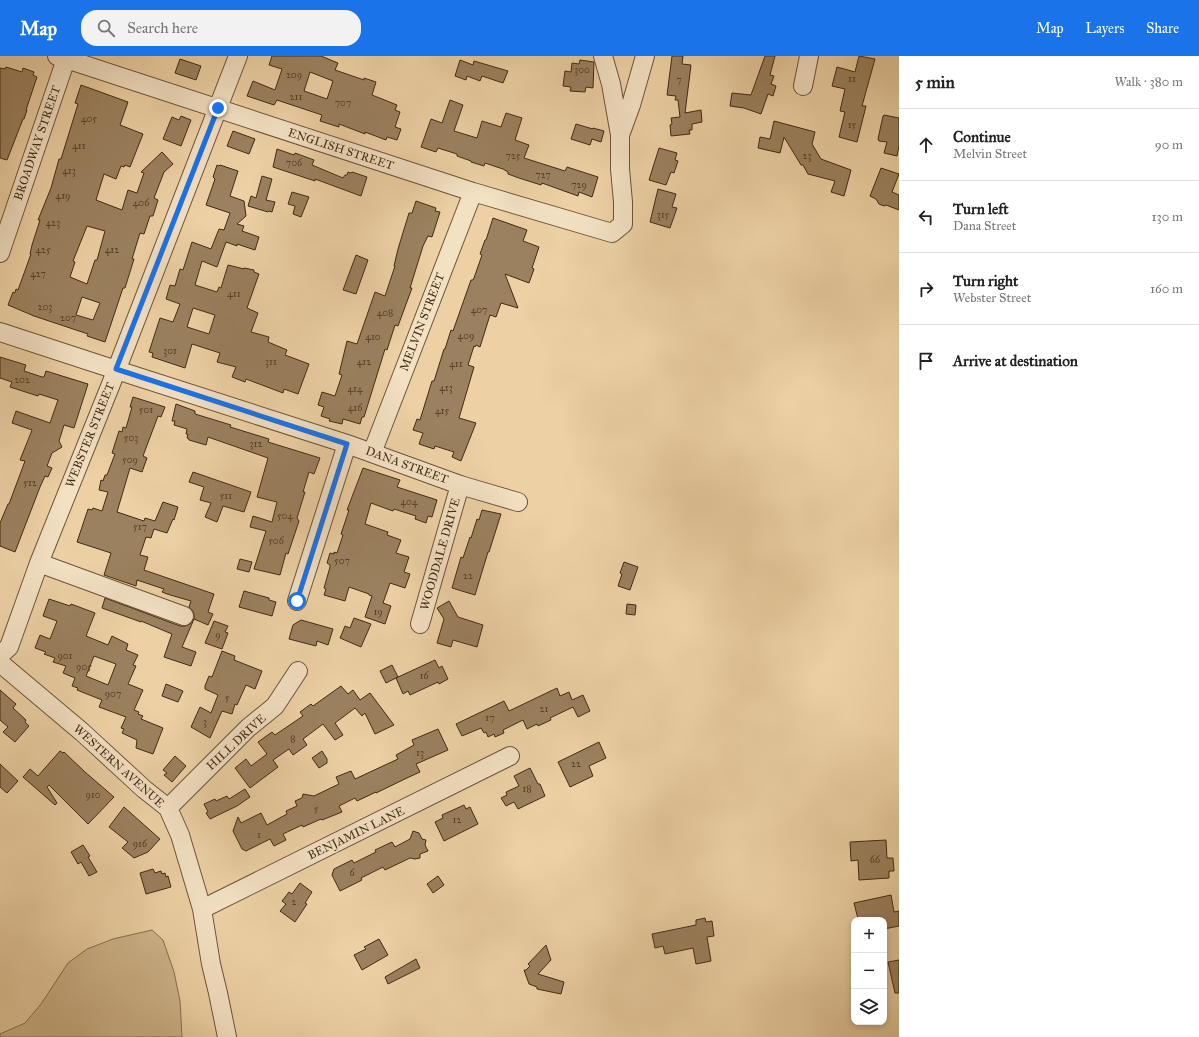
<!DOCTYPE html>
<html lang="en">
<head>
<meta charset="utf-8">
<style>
  :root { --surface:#fff; --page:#f2f2f2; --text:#222; --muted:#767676; --line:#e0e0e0; --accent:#1a73e8 }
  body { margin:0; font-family:"IM FELL Great Primer",serif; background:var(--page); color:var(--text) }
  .controls { position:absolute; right:12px; bottom:12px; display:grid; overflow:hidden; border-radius:8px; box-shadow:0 2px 6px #0003 }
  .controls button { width:36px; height:36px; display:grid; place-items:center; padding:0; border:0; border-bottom:1px solid var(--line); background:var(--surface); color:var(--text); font:20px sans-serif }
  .stop { position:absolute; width:12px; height:12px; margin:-9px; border:3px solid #1a73e8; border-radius:50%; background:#fff }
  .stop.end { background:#1a73e8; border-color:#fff; box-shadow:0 1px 4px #0008 }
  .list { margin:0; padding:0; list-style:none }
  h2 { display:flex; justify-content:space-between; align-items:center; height:52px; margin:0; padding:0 16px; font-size:17px }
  h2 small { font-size:13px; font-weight:400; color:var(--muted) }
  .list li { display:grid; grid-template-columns:26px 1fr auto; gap:12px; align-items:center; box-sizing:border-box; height:72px; padding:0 16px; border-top:1px solid var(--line) }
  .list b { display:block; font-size:15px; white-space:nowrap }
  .list p { margin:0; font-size:13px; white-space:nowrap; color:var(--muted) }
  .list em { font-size:13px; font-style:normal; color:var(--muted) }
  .icon { flex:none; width:22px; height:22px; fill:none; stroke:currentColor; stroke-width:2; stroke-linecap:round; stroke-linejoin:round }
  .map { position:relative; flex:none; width:899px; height:981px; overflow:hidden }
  header { display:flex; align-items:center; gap:24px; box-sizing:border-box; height:56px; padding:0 20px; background:var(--accent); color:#fff }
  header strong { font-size:19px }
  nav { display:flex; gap:22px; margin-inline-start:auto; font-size:14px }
  .search { width:280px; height:36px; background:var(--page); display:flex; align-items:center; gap:10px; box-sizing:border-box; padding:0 14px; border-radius:16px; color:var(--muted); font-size:15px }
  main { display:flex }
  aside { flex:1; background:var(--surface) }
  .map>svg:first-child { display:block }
  .green { fill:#d0b58c; stroke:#897050 }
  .building { fill:#9b815f; stroke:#422b13; fill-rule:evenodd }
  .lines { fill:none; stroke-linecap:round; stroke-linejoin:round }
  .minor-casing { stroke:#6d5438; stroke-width:20 }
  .minor { stroke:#f3e1c4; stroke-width:18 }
  .route { stroke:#1a73e8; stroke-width:5 }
  .labels { text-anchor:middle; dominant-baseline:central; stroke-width:3.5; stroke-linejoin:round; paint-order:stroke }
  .number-label { font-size:10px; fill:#584026 }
  .street-label { font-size:12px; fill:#422b13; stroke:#f3e1c4 }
</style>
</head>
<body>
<header>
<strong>Map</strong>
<div class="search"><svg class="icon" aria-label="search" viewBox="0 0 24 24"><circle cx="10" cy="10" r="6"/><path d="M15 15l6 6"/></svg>Search here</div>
<nav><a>Map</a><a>Layers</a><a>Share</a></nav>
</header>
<main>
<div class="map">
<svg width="899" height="981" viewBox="0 0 899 981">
  <rect width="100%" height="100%" fill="#edd1a5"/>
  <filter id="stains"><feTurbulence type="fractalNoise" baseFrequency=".005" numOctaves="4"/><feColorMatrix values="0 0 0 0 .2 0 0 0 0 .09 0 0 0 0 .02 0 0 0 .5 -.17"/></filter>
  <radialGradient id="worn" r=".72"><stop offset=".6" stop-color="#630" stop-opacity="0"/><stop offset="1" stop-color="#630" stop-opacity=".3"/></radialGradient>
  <path class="green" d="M152,874L163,884L174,916L180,945L182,981H0V978L25,967L41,948L68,907L87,893L113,883Z"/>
  <path class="building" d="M272,0H321L338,7L335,14L364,24V22L376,26L372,39L397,49L395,54L400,56L395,71L401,73L397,84L387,81L386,84L365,76V78L339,68V71L320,65L322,59L277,44L274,49L247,40L253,25L275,34L282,13L269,9ZM310,16L333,25L327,43L304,35Z
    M672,0H683L682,8L691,9L685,57L701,54L702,66L692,68V74H689L690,78L671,80L670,69L672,68L671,62L680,61L678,44H675L676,40L667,39Z
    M765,0H775L770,19L774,20L771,28L776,30L773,40L768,38L761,58L744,52L730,50L732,37L751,39Z
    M859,0L875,3L862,50H866L857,86L839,81L845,56L840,55L845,33L832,30L837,11L855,16Z
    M180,3L201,10L196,24L175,17Z
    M460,4L473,9L474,5L508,15L503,27L482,20L480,25L467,20L466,24L455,20Z
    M580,4L594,6L593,32L586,31L585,36L570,35L571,31L563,30L565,15L571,16L572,7L579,8Z
    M6,11L22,16L23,12L34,16L33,19L37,21L26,54H27L24,63H23L7,104L0,102V12L5,13Z
    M81,29L128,46L120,69L143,78L130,111L125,109L124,111L121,110L116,123L104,118L96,144L122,154L128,134L137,137L144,117L141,116L162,96L173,108L164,116L154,142L158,144L153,160H150L144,178L140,177L132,203H134L125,232H123L105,286L87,280L88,278L34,260L8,249L13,236L15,237L16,233L18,234L31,198H30L32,189L40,164H38L51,132L59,103H61L78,48L75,47ZM87,170L105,175L97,204H95L87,228L70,221L75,206L73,205ZM82,241L100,247L93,264L76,259Z
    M450,44L463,49L454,75L477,82L482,65L501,71L506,57L522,62L515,84L529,89L524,102L565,115L567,111L598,121L592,141L579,136L578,140L542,127L541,129L519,122L508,118V116L503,113L485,107L484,110L471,106V105L457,100V98L438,92L436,96L421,91L431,63L442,67Z
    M884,59L899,62V90L897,100L884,97L887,86L879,85L878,83L883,60Z
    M181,60L191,64L181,90L163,83L172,61L179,64Z
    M774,65L815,76L812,88L821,103L851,114L844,140L831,136L835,125L808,118L803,109H801L784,81L780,97L758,92L760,81L770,83Z
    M576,68L593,73V72L604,75L601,86L592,83L590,89L571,83Z
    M233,75L255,83L249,98L227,90Z
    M659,92L677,97L675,104L678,105L674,117L671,116L666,129L649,124Z
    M277,93L294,99L295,97L314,104L312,109L343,122L345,119H347L348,116L351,117L352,116L367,121L361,140L315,123V125L273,111Z
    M217,109L219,110L220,109L238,115L230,140L244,145L246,160L237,168L244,170L242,175L259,181L255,194L237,188V190L226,186L217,211L202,205L195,229L217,236L219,231L221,232L228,209L244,213V212L254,214V216L259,218L247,252L258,257L251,276L269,281L268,286L287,294L285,299L309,308L298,338L284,333L283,337L246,323L245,326L232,321L236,311L217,306L220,297L192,288L185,312L152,301L153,297L149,296L160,262L173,266L180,248L166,243L170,229L175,230L180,213L183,214L192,186L211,193L219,173L224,174L230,157L206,149L215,123L213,121ZM193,252L215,259L209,278L187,271Z
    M881,112L899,118L892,136L899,139V154L886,149L884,150L879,148L876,143L870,140Z
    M262,120L272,123L266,144L275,146L272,156L269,155L268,156L248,150L251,140L256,142Z
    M658,133L676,138L672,151L677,152L670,172L650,166Z
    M292,136L309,141L301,161L293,158L295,150L288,148Z
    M416,145L436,152L435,155L440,156L432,181L428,180L423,190L410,232H412L398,270L395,269L387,294L385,293L364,361H362L360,368L343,363L342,368L329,365L330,363L321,360L324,351L318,349L322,336L335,340L342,319L339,318L347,285L357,288L375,236L385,240L395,210H394L398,193L409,157H412Z
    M493,162L527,174L523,185L539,191L532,212L534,213L529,227L505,218L518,252L501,247L496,261L490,259L480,291L476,289L475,291L474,290L468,309L474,311L459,362L476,367L461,405L452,401L454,396L435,390L434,393L419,388L423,377L413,374L417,363L420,364L432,325H434L435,322L444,293H445L451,274L453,275L471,224H473L474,222L482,199L480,198L485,184H486Z
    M356,199L368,204L356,238L343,234Z
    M0,301L26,309L24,315L42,321H44L46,315L88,328L74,372L64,369L59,385L62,391L52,397L47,410L52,412L48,421L45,420L40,431L15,496L0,490V467L8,448H9L25,405L20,404L32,374L12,367L16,355L50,367L58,344L39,338L38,340L10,331L12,326L0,322Z
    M133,341L165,351L161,361L158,360L143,400L147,402L142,416L130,412L117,456L144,465L145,462L155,465L163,446L178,451L174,464L173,463L167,477L154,473L151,482L146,481L140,499L148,501L144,514L214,538L208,556L213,558L208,569L194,563L182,591L196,596L191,610L164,601L172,578L141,565V566L102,552L105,542L180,570H185L190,568L194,563V558L192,554L189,551L191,545L167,538L162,536L164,533L137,524L136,530L104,519L111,497L77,486L88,453L92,454L93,452L102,455L108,436L99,434L101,424L103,425L105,419H107L115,398L112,397L119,375L122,376L123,371L126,372L132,351H130Z
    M176,348L195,355V358L231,369L230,371L269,383L268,386L320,402L314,418L309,416L303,436H305L297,462L299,465L288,498L286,497L280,519L254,513L266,475L250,471L253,460L272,466L277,446L257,441L268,402L208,381L206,389L189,384V383L187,382L188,378H186L187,373L174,369L175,365H172Z
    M363,412L400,424L397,431L437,444L432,461L428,460L426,467L415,463L416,460L394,453L393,455L371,447L365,468L388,476L387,479L401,484L396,497L409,501L404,516L410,518L405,532L390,527L383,547L391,550L385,568L365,561L372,540L369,539V538L349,531L345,545L324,539L326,533L324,532L330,511V509L327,507L330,497L334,498V496L337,497L343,479L341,478L349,454H347Z
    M193,416L251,436L244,456L223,450L217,466L205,461L211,447L200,444L204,431L189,426Z
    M482,454L501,458L489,496H488L475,539L452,532L461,501L463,502L470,481L471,482L477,463L479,464Z
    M240,503L252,506L249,516L237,513Z
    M624,506L638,511L630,534L618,530L622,518L620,517Z
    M244,535L269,542V544L276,546L272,560L239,551Z
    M49,543L70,550L71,548L95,557L86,580L108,589L112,580L128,588L126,594L138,599L133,609L136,610L128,628L143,634L134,654L139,656L138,658L143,660L141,663L163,672L153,698L136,692L137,684L122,677L124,673L121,672L126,661L99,651L102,644L77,634L78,632L72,630L75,622L63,617L66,610L53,606L55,602L44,598L46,596L35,592L40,579L50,583L57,565L43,560ZM94,600L116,608L108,629L86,620Z
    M449,545L458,561L483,569L477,591L453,584L451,591L437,587L444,563L437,552Z
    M627,548L636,549L635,559L626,558Z
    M354,562L371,568L361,591L340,582L345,570L350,572Z
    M301,564L333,573L328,589L317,585L316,590L289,583L293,569Z
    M214,565L228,570L225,576L228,577L222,593L205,587Z
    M222,595L235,600L234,604L262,615L255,633L246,629L237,649L235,648L232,658L222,655L210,682L191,671L200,651L211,657L218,639L205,633V630L209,620L212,621Z
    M435,604L439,612L442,610L448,623L439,628L438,626L410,639L408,635L403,638L396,622Z
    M392,609L398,621L386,627L380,615Z
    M166,628L183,635L178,646L162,640Z
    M341,630L348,638L353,634L360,644L370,637L394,669L375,678L365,657L362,660L355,652L335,667L343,679L335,684L323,668L303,683L307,689L293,699L289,693L273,704L278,711L250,732L235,712L246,703L251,710L267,698L258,686L272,676L275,679L303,660L300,656L311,648L313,650Z
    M557,632L560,640L569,636L572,644L583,639L590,655L578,661L573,651L550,662L551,664L538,670L537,668L527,673L523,664L503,674L504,677L495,681L494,678L488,681L486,676L484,677L481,672L462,680L456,668L504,645L509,655Z
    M0,634L16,648L13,652L26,664L25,666L29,670L15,686L3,676L8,671L0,664Z
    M438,673L448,694L416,708L420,716L407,722L376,737V736L357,745L355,742L339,750L342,756L322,764L321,763L303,771L302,769L283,778L286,784L274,790L270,783L246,795L242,793L233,775L238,761L241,767L261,757L267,769L287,758L286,755L297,750L295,745L302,742L303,738L314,740L339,728L336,721L351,715L355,723L398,703L396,699L414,689L412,684Z
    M599,686L606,702L589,710L593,720L570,731L558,706Z
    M60,695L63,697L64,696L85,716L114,741L88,768L49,729L47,731L57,747L55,749L23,721L30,713L38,720Z
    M322,695L327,703V707L319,712L312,702Z
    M175,700L186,710L172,726L164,719L167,717L163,714Z
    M0,708L18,725L7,737L0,731Z
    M530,712L538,728H540L545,740L518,753L514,746L506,750L501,742L507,739L506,736L519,730L514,720Z
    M245,733L250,741L237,750L210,763L206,757L208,756L204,748L215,743L216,745L227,740L229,743Z
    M464,749L466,753L470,751L478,768L444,785L435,766L443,762L442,759Z
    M124,751L160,783L148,796L134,802L122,792L128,786L109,771Z
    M413,775L419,777L422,783L426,784L425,789L428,795L420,798V802L415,803L410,802L385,814L383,811L361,822L362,824L340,835L332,819L334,813L352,804L354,807L376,796L375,794L392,786L395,791L410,783Z
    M886,784L887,802H893L894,815H889V822L859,824L858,804L851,805L850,786Z
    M83,789L90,800L88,801L97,816L89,820L81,806L78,808L71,796Z
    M153,813L155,817L161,815L162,818L165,817L166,821L168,820L171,831L146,838L140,817Z
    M438,820L444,829L433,837L427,828Z
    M300,827L312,836L305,847L307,848L295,866L280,855L286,848L282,845L289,836L292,838Z
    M891,839L894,856L899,855V870L884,873V864H863V862L858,863L854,847Z
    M705,862L706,866L712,865L714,880L707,881L711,905L696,908L693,892L665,898L663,890L655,892L652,878L696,869V864Z
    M379,883L388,899L362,914L354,899L366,893L364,891Z
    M546,889L551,904L538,918L564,926L561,938L537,933V931L529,928L524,914H526L530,910L528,908Z
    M416,903L420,912L388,928L385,921Z
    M899,904V937H895L888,906Z"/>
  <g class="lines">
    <defs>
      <path id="minor" d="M57,0L473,136L612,177L623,168V146L620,113V79L611,28L603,0
        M803,30L809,0
        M620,79L631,49L645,0
        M0,197L67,0
        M0,276L101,309L347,388L460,429L518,446
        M372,397L473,136
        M39,507L184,560
        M297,545L347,388
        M420,568L460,429
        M0,599L9,591L39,507L111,328L238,0
        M0,607L82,676L144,733L168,752L180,779L202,853L211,908L218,937L227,981
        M168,752L248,672L275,650L298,615
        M202,853L510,700"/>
    </defs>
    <use href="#minor" class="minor-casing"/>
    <use href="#minor" class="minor"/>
  </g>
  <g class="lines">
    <path class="route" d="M218,52L116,313L347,388L297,545"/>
  </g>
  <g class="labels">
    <g class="number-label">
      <text x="582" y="14">300</text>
      <text x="294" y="19">209</text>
      <text x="852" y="23">11</text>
      <text x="679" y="24">7</text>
      <text x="296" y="41">211</text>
      <text x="343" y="47">707</text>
      <text x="89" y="63">405</text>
      <text x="852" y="69">15</text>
      <text x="79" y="90">411</text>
      <text x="513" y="100">725</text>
      <text x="807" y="100">23</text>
      <text x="294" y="107">706</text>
      <text x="69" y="115">413</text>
      <text x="543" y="119">727</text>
      <text x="579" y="129">729</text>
      <text x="63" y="140">419</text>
      <text x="141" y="147">406</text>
      <text x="663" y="159">315</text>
      <text x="53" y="167">423</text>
      <text x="43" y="194">425</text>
      <text x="112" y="194">412</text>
      <text x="38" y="218">427</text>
      <text x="234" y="238">411</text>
      <text x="45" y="251">203</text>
      <text x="479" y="254">407</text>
      <text x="385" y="257">408</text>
      <text x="68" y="262">207</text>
      <text x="466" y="280">409</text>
      <text x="373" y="281">410</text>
      <text x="170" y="295">301</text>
      <text x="271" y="306">311</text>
      <text x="364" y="306">412</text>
      <text x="456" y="308">411</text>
      <text x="22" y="324">202</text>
      <text x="446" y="332">413</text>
      <text x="355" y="333">414</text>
      <text x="355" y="352">416</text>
      <text x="146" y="354">501</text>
      <text x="442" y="355">415</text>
      <text x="131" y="382">503</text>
      <text x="256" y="388">312</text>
      <text x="130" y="404">509</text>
      <text x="30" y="427">512</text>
      <text x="226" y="440">511</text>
      <text x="409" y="446">404</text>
      <text x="285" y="460">504</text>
      <text x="140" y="471">517</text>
      <text x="276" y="485">506</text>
      <text x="342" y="505">507</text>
      <text x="468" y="520">22</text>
      <text x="378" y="556">19</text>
      <text x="218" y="579">9</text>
      <text x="65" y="600">901</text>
      <text x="84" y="611">905</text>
      <text x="424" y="620">16</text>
      <text x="113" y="638">907</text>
      <text x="227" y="642">5</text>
      <text x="544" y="653">21</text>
      <text x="490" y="662">17</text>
      <text x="205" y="666">3</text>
      <text x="293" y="683">8</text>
      <text x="420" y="697">13</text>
      <text x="576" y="708">22</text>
      <text x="527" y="733">18</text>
      <text x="93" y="739">910</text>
      <text x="316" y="753">5</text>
      <text x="457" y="764">12</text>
      <text x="259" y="779">1</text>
      <text x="140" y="788">916</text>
      <text x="875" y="804">66</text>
      <text x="352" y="817">6</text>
      <text x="294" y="846">2</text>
    </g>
    <g class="street-label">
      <text transform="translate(37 87) rotate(-71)">BROADWAY STREET</text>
      <text transform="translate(341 93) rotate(18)">ENGLISH STREET</text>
      <text transform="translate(422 266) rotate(-69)">MELVIN STREET</text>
      <text transform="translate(90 379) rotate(-68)">WEBSTER STREET</text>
      <text transform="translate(407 409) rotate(20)">DANA STREET</text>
      <text transform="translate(440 498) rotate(-74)">WOODDALE DRIVE</text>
      <text transform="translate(236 686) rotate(-43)">HILL DRIVE</text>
      <text transform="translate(119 710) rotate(42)">WESTERN AVENUE</text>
      <text transform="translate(356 777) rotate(-26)">BENJAMIN LANE</text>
    </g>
  </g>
  <rect width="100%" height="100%" filter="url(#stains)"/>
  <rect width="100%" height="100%" fill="url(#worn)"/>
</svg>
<div class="controls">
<button>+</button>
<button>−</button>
<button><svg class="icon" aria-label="layers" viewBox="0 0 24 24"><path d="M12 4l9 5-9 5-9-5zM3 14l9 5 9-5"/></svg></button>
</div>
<div class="stop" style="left:297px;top:545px"></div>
<div class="stop end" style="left:218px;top:52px"></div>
</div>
<aside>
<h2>5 min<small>Walk · 380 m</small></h2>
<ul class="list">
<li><svg class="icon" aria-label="ahead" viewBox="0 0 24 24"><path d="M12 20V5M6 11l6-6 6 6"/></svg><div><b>Continue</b><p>Melvin Street</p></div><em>90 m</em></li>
<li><svg class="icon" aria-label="left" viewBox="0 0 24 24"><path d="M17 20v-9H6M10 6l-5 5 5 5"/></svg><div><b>Turn left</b><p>Dana Street</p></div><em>130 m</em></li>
<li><svg class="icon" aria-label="right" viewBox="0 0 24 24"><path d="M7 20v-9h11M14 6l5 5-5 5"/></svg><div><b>Turn right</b><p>Webster Street</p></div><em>160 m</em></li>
<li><svg class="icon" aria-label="arrive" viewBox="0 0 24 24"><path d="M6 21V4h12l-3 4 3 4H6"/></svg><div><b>Arrive at destination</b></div></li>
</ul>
</aside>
</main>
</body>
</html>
